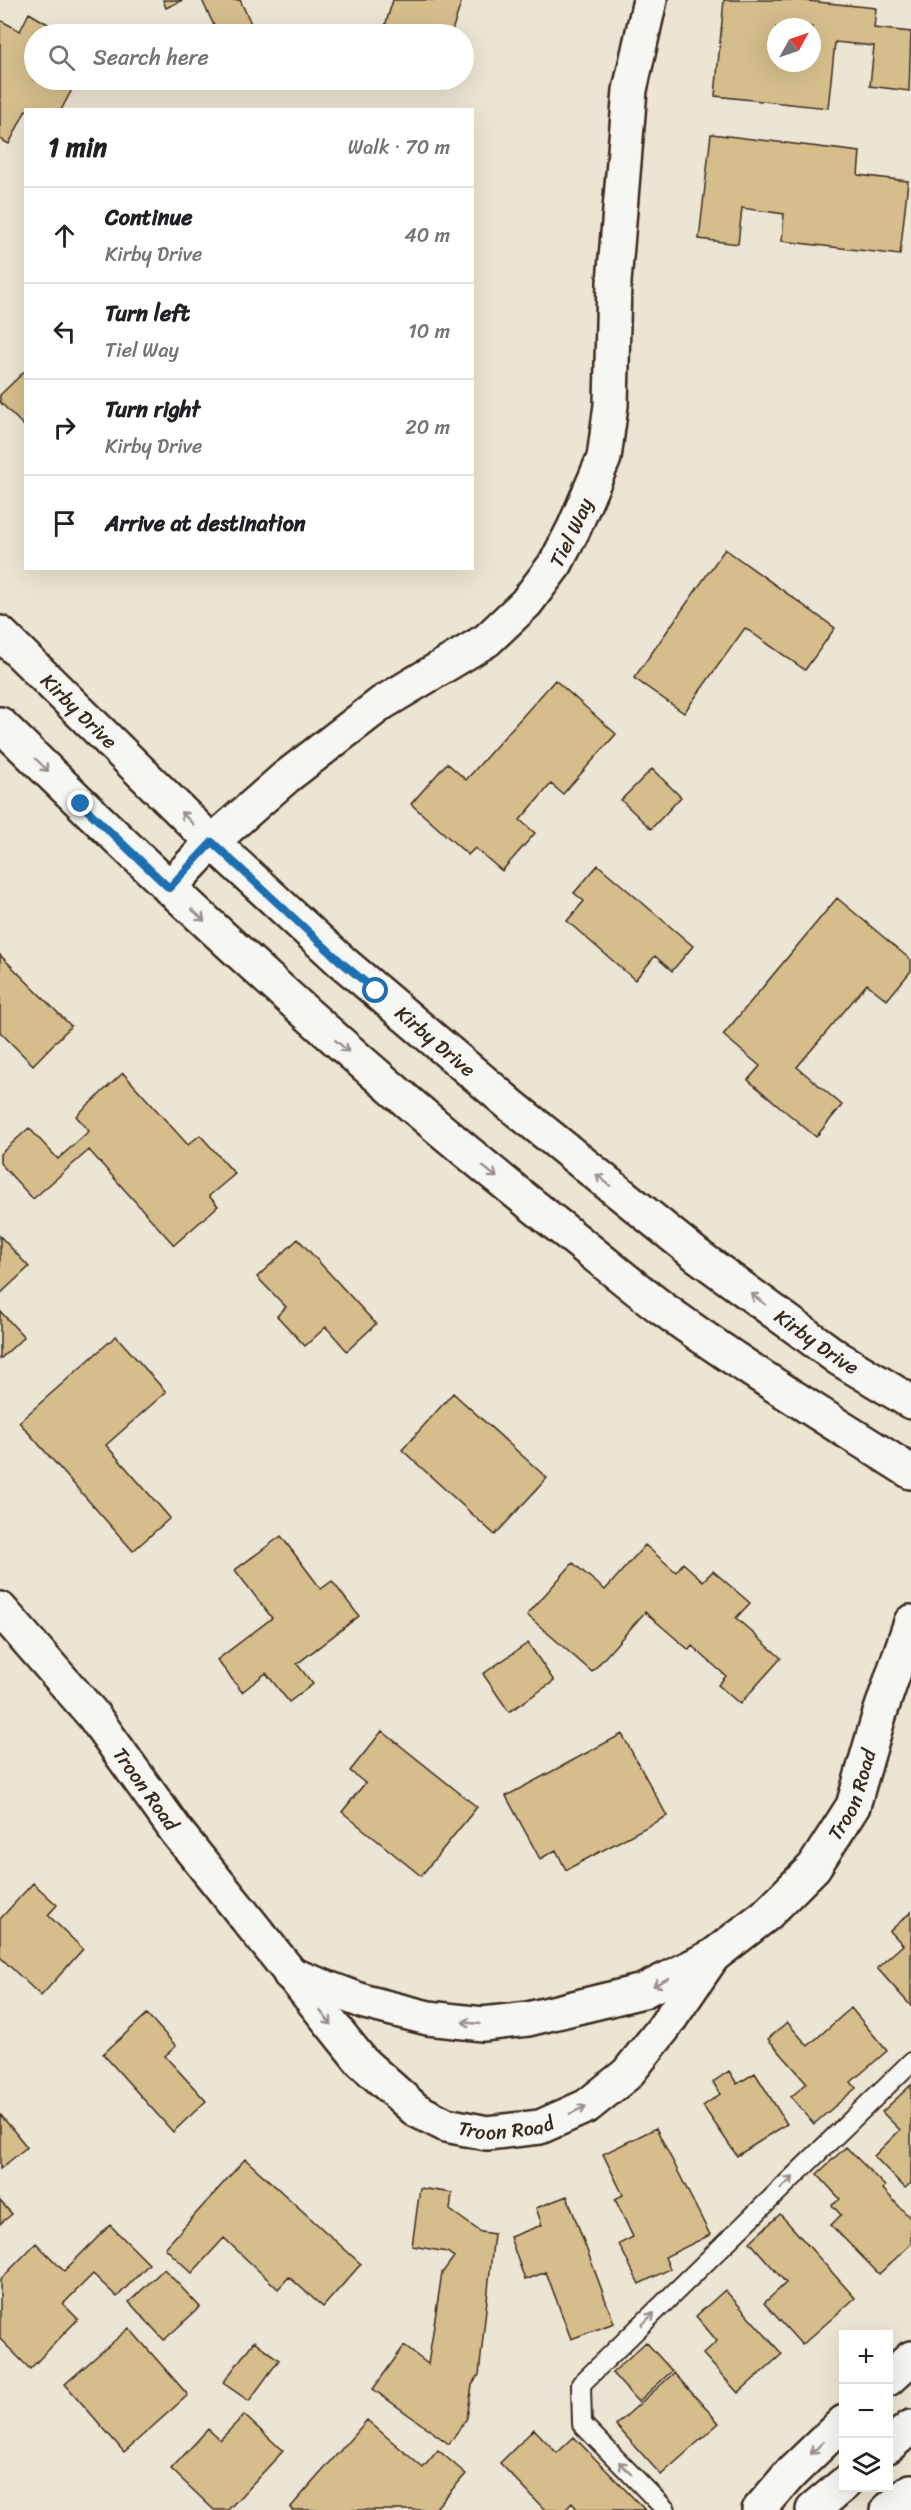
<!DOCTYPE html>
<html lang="en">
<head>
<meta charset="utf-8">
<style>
  :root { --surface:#fff; --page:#f6f6f6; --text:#202124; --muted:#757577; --line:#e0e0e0 }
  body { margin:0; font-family:Sriracha,sans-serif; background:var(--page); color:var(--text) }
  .controls { position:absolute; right:18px; bottom:18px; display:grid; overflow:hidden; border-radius:0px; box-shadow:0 6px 24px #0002 }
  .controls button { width:54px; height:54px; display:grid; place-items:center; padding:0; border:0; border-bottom:2px solid var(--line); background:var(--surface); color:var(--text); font:30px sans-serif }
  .compass { position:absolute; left:767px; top:18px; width:54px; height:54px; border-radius:50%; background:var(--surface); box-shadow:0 6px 24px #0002; rotate:50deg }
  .stop { position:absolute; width:18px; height:18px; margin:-14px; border:4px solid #1f6fb2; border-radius:50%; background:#fff }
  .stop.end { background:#1f6fb2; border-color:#fff; box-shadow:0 2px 6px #0008 }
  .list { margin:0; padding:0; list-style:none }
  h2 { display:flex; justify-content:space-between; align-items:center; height:78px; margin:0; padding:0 24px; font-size:26px }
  h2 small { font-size:20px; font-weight:400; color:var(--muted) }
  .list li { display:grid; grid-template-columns:39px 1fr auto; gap:18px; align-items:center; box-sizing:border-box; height:96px; padding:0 24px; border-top:2px solid var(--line) }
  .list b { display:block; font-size:22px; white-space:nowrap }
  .list p { margin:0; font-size:20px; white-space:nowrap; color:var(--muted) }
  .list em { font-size:20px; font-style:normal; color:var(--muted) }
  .icon { flex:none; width:33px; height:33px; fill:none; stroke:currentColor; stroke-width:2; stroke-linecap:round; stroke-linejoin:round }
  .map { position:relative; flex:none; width:911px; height:2510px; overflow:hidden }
  .search { position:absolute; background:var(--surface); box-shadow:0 6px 24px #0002; left:24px; top:24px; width:450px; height:66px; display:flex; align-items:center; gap:15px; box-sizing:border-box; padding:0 21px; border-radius:33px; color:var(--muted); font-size:22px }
  .panel { position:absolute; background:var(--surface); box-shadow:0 6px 24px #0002; left:24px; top:108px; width:450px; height:462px; border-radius:0px }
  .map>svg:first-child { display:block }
  .building { fill:#d5bd8c; stroke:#3b2a1e; stroke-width:1.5; fill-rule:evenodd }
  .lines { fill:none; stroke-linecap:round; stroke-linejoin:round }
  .lane-casing { stroke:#3b2a1e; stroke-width:22 }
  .street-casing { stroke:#3b2a1e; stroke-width:38 }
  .secondary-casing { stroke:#3b2a1e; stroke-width:38 }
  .primary-casing { stroke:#3b2a1e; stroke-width:38 }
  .lane { stroke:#f6f6f2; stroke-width:18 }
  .street { stroke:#f6f6f2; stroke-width:33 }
  .secondary { stroke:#f6f6f2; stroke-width:33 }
  .primary { stroke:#f6f6f2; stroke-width:33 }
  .oneway { stroke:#989088 }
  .route { stroke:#1f6fb2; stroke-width:8 }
  .labels { text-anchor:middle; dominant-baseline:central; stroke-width:6; stroke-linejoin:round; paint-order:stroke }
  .street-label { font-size:20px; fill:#3b2a1e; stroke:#f6f6f2 }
</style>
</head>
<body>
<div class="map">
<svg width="911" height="2510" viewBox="0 0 911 2510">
  <rect width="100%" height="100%" fill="#ece5d3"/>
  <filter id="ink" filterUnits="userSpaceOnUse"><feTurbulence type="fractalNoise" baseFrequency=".0167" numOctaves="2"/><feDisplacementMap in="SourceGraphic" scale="12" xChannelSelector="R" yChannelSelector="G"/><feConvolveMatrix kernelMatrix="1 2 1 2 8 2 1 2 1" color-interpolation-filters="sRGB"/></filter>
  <g filter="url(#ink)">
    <path class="building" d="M163,0H183L166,8Z
      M202,0H240L256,34H218Z
      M393,0H462L451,34H411L385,26Z
      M724,0H798L876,8L874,28L911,32L909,91L870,86L874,46L835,42L828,108L715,96ZM776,27H812V63H776Z
      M29,13L63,33L62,34H34V80H77L61,110H26L9,144L0,139V20L20,31Z
      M711,134L860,152L858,175L908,181L900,255L782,241L784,214L742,208L738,244L699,239Z
      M26,370V428L0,402V395Z
      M725,549L835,628L805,670L745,628L684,713L634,678Z
      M555,680L616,734L563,794L551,784L520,820L535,833L502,871L475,848L468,855L411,804L447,763L466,780Z
      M652,769L681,797L651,829L621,800Z
      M598,865L693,946L672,971L655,956L635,980L567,921L584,901L574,893Z
      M837,898L911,960V971L887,1000L867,984L797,1067L842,1105L816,1137L748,1080L760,1066L723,1035Z
      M0,955L71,1026L33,1065L0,1032Z
      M123,1073L188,1145L200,1135L235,1174L209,1196L218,1206L174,1245L89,1150L33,1199L0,1163V1154L29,1128L58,1159L89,1131L76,1116Z
      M0,1236L29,1267L0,1294Z
      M298,1239L376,1324L347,1351L326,1327L305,1346L277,1316L286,1307L257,1277Z
      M0,1311L24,1337L0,1359Z
      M116,1336L166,1392L106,1445L170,1518L133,1551L19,1422Z
      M453,1393L547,1478L495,1535L402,1450Z
      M281,1536L321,1589L332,1581L359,1616L297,1664L313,1684L289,1702L266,1673L242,1692L217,1660L272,1618L235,1570Z
      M645,1545L676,1572L683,1563L703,1581L713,1571L750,1603L736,1618L781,1658L740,1704L718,1685L726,1676L692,1646L689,1650L645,1612L592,1672L527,1615L573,1563L605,1590Z
      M528,1643L554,1681L509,1712L483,1674Z
      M382,1731L477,1807L421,1876L342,1812L365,1783L350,1771Z
      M622,1734L667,1816L566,1870L556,1850L540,1859L506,1796Z
      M33,1883L57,1905L48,1915L83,1949L41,1996L0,1957V1919Z
      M911,1912V2006L877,1968L903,1945L890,1931Z
      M851,2008L887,2051L851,2082L856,2088L814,2124L791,2097L807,2083L768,2039L787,2022L808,2046Z
      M147,2014L176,2046L165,2056L206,2101L173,2132L103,2054Z
      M729,2071L737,2084L755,2073L787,2124L737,2156L703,2106L720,2094L713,2082Z
      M911,2085V2183L905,2188L874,2156L900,2130L882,2112Z
      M0,2114L27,2147L0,2169Z
      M656,2128L710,2235L665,2257L670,2269L639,2284L619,2244L633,2237L615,2199L623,2195L603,2154Z
      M846,2147L885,2186L883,2189L911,2219V2244L879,2274L831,2225L841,2215L832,2205L840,2199L817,2174Z
      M245,2159L361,2264L323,2307L289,2277L278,2289L224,2238L192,2273L165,2248Z
      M420,2188L452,2193L450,2210L481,2232L494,2234L479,2375L472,2385L467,2418L449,2444L373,2389L404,2346L428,2364L442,2273L454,2257L447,2252L412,2246Z
      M567,2196L614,2323L571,2339L546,2272L525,2280L510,2237L542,2225L536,2208Z
      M0,2201L12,2214L0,2224Z
      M780,2214L855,2298L802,2345L764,2303L786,2283L750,2242Z
      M110,2225L149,2264L117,2297L93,2274L63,2304L78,2319L30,2369L0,2339V2280L36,2243L64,2271Z
      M164,2269L200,2307L164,2340L129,2302Z
      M725,2290L782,2354L738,2393L703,2354L717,2341L696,2316Z
      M129,2328L188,2395L124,2452L65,2384Z
      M254,2341L279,2360L249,2401L223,2383Z
      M646,2342L672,2371L638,2402L612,2373Z
      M674,2373L719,2423L661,2475L616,2425Z
      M244,2415L283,2451L228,2510H214L171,2469L208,2429L220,2440Z
      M367,2420L423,2468L438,2450L466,2474L434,2510H292L290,2508Z
      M534,2429L557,2453L574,2437L645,2510H578L572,2503L565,2510H545L500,2463Z"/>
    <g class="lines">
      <defs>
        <path id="lane" d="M666,2510L582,2424L581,2384L911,2062"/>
        <g id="street">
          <path id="s1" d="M169,888L212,842L286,777L382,703L487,640L526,603L556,563L574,528L604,458L611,405L614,282L630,90L650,0"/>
          <path id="s2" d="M0,1609L93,1715L177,1832L362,2062L416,2110L446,2125L487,2133L540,2127L587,2106L627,2074L663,2029L713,1956"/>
          <path id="s3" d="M290,1974L365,2002L428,2018L483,2024L528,2019L643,1991L713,1956L766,1915L814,1867L853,1806L879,1716L911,1622"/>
        </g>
        <g id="secondary">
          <path id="s4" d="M0,633L212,842L341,961L512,1106L698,1256L838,1358L911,1402"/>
          <path d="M0,724C178,899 360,1069 556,1224C592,1252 627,1282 663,1309C743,1367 828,1419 911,1472"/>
          <path d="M888,2379L911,2358"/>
          <path d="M790,2474L844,2422"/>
        </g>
        <path id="primary" d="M888,2446L911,2427
          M759,2510L790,2474
          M813,2510L844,2484
          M888,2510L911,2491"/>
      </defs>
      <use href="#lane" class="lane-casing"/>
      <use href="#street" class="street-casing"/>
      <use href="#secondary" class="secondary-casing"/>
      <use href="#primary" class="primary-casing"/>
      <use href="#lane" class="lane"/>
      <use href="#street" class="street"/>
      <use href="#secondary" class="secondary"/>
      <use href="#primary" class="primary"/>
    </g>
    <defs><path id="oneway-shaft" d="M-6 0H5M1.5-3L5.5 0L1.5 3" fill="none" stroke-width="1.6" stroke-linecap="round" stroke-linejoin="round" transform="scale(1.5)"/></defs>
    <g class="oneway">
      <use href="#oneway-shaft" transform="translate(42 765) rotate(44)"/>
      <use href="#oneway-shaft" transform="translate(187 818) rotate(-135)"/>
      <use href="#oneway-shaft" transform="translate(198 915) rotate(43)"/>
      <use href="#oneway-shaft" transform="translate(342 1046) rotate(41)"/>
      <use href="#oneway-shaft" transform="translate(490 1172) rotate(38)"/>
      <use href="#oneway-shaft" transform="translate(603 1180) rotate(-141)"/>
      <use href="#oneway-shaft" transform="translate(758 1299) rotate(-144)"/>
      <use href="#oneway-shaft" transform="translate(661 1982) rotate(153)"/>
      <use href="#oneway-shaft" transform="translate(326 2018) rotate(51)"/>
      <use href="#oneway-shaft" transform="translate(471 2023) rotate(-174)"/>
      <use href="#oneway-shaft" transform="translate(578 2110) rotate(-25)"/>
      <use href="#oneway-shaft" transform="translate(787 2183) rotate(-44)"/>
      <use href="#oneway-shaft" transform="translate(648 2319) rotate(-44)"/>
      <use href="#oneway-shaft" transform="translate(817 2448) rotate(136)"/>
      <use href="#oneway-shaft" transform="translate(625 2468) rotate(-134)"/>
    </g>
  </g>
  <g class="lines" filter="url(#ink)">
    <path class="route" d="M81,804L169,888L212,842L341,962L376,991"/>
  </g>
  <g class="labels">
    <g class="street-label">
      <text stroke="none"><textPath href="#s1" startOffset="543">Tiel Way</textPath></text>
      <text stroke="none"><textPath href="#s4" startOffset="111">Kirby Drive</textPath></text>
      <text stroke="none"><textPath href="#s4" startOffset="597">Kirby Drive</textPath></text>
      <text stroke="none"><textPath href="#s4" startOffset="1083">Kirby Drive</textPath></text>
      <text stroke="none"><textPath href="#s2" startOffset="232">Troon Road</textPath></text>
      <text stroke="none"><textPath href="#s3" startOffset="660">Troon Road</textPath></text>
      <text stroke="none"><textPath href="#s2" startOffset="747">Troon Road</textPath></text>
    </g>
  </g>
</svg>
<div class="controls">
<button>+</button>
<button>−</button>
<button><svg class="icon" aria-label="layers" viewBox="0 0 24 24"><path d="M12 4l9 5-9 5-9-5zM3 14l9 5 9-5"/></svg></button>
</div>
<svg class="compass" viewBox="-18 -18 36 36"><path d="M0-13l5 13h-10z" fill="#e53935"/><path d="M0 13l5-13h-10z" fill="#757577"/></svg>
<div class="stop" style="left:376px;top:991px"></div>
<div class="stop end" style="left:81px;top:804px"></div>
<div class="search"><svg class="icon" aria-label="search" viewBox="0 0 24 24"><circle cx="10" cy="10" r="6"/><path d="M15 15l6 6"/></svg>Search here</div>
<section class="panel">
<h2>1 min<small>Walk · 70 m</small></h2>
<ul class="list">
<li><svg class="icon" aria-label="ahead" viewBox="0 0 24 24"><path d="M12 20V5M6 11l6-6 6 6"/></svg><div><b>Continue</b><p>Kirby Drive</p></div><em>40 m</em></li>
<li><svg class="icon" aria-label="left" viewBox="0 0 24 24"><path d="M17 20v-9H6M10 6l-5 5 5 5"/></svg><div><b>Turn left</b><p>Tiel Way</p></div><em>10 m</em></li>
<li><svg class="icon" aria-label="right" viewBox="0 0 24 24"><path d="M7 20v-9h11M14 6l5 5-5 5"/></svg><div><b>Turn right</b><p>Kirby Drive</p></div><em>20 m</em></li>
<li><svg class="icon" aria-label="arrive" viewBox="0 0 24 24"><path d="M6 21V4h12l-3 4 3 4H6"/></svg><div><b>Arrive at destination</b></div></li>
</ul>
</section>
</div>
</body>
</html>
